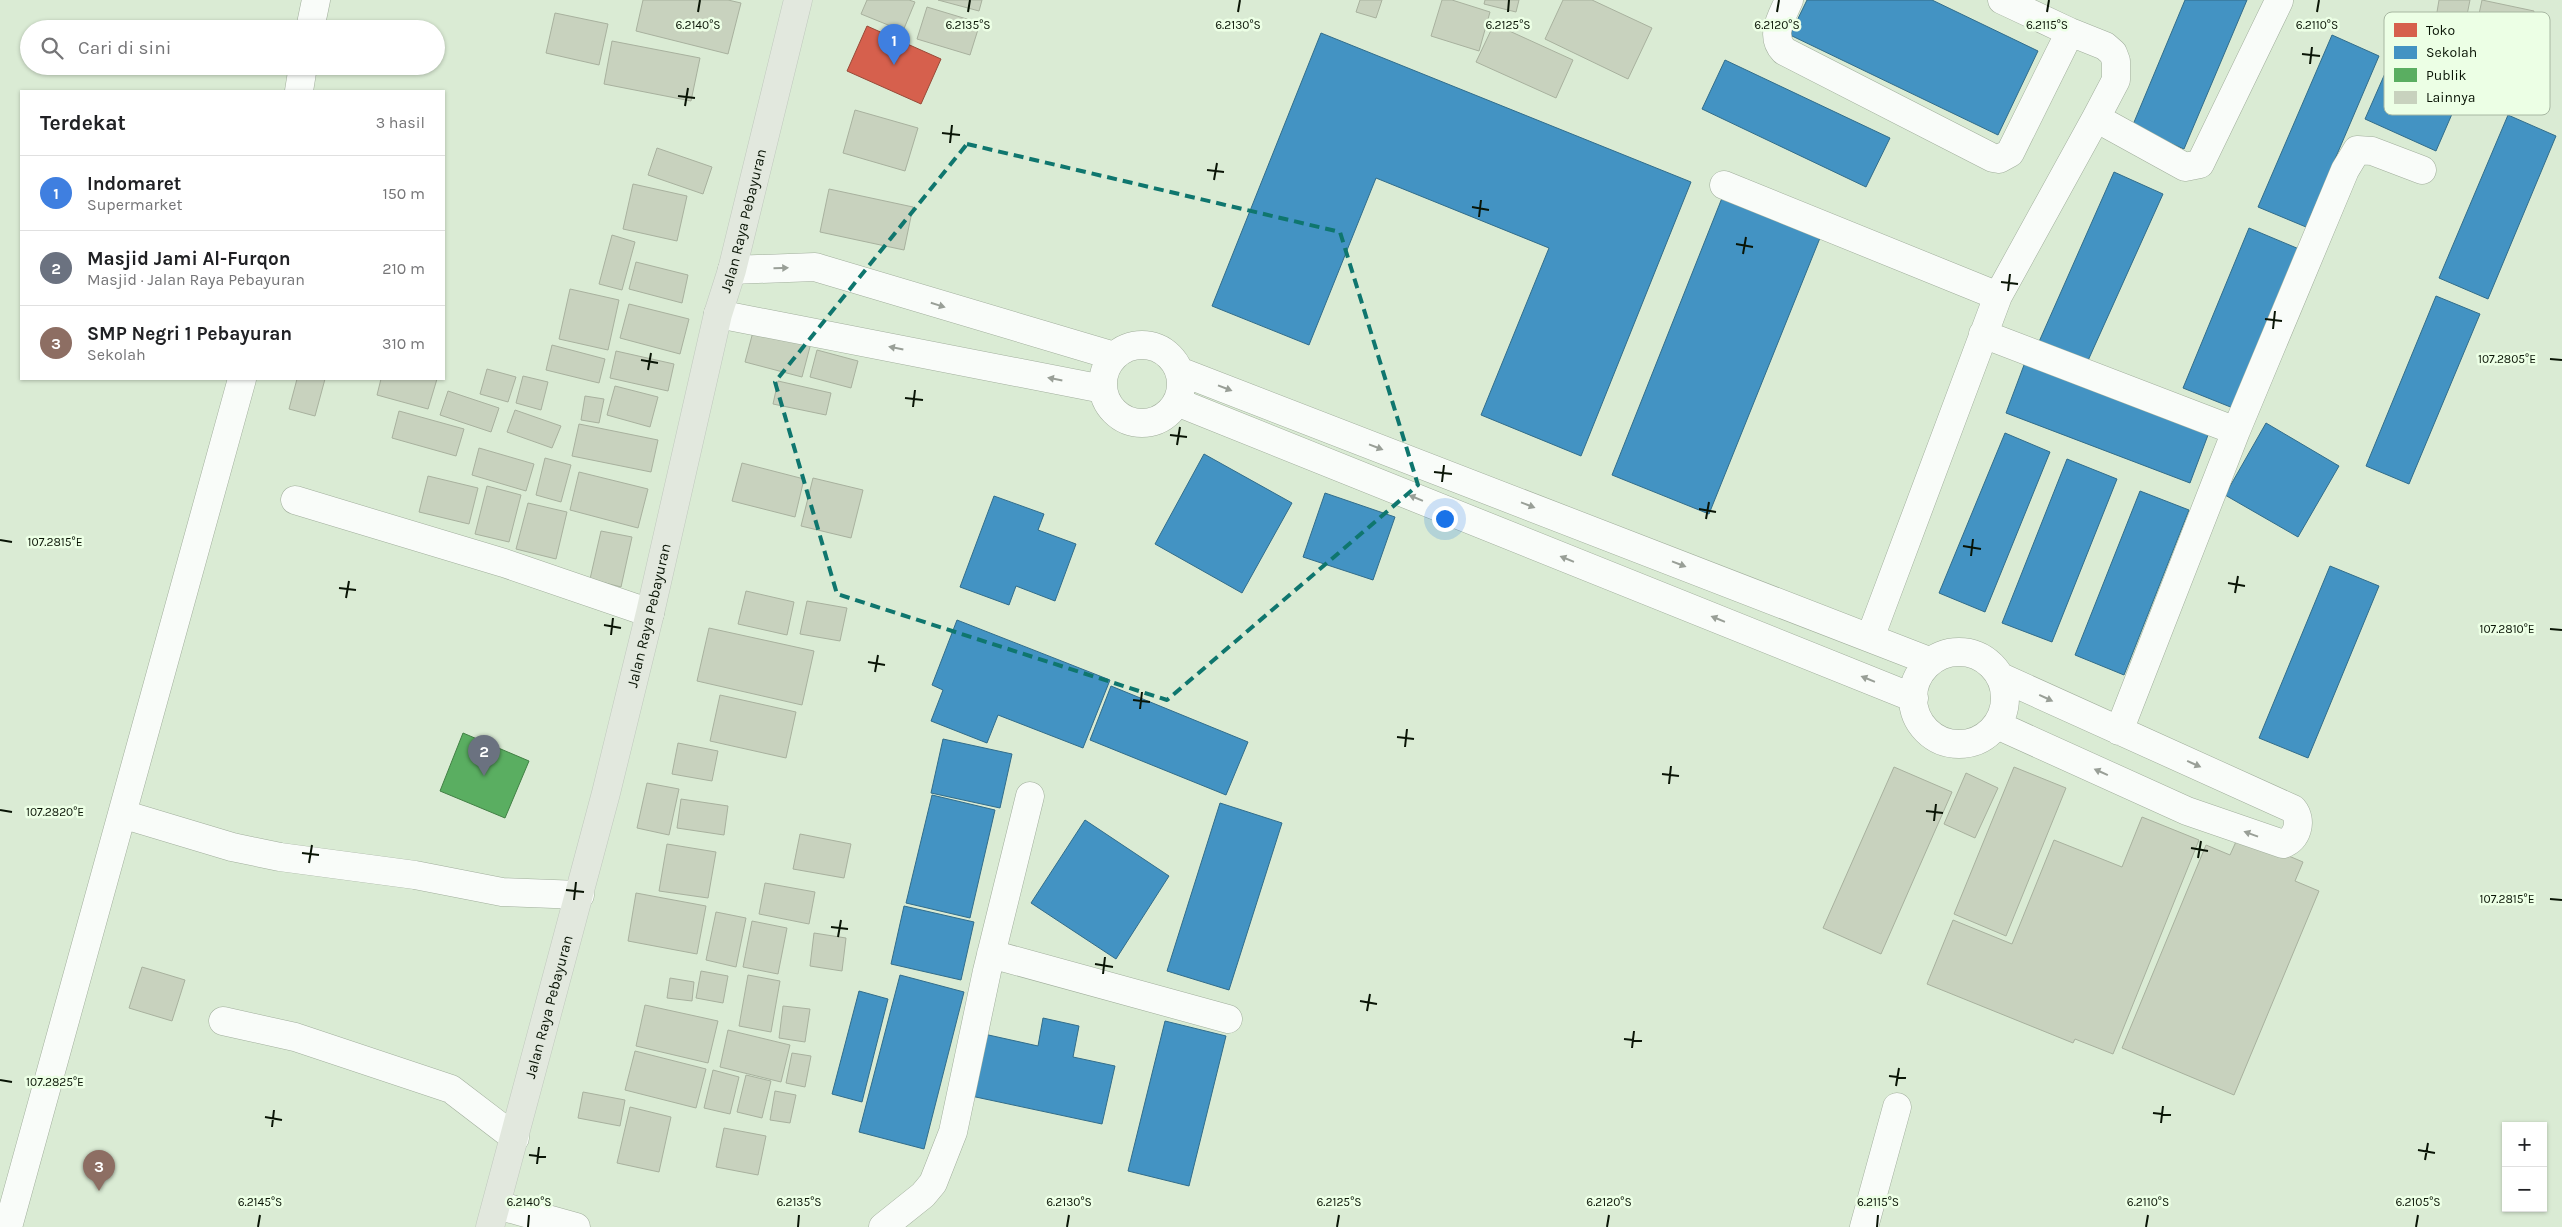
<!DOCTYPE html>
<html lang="id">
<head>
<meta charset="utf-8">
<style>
  :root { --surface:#fff; --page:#f6f6f6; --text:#202124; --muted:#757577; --line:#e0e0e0; --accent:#0b8043 }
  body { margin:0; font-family:Karla,sans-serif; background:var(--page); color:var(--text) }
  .controls { position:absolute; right:15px; bottom:15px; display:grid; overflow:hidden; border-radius:0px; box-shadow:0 1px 4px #0004 }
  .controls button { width:45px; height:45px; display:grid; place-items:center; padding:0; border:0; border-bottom:1px solid var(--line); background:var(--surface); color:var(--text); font:25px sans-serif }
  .you { position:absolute; left:1444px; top:518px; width:18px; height:18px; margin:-12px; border:4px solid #fff; border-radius:50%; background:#1a73e8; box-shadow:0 0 0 8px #1a73e833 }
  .badge { display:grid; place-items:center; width:32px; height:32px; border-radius:50%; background:var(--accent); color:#fff; font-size:16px; font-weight:700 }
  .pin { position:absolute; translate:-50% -41px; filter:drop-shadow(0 1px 2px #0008) }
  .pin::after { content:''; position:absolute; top:26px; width:18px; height:15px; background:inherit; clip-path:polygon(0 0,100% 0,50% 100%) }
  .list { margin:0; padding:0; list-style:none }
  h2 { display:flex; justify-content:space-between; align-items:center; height:65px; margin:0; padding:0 20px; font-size:21px }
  h2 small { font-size:16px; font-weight:400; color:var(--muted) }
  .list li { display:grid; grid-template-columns:32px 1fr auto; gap:15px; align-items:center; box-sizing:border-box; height:75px; padding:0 20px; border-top:1px solid var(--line) }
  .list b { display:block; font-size:19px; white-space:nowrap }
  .list p { margin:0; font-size:16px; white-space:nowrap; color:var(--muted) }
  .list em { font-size:16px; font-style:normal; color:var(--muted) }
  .icon { flex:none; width:28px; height:28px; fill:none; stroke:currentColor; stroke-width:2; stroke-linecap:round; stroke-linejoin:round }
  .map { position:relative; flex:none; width:2562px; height:1227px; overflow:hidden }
  .search { position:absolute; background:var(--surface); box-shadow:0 1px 4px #0004; left:20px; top:20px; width:425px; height:55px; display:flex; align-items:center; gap:12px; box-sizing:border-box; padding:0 18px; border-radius:28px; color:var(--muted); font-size:19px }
  .panel { position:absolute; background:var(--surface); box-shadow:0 1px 4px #0004; left:20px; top:90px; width:425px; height:290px; border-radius:0px }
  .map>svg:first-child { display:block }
  .shops { fill:#d6604d; stroke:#984937 }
  .schools { fill:#4393c3; stroke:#326d8a }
  .public { fill:#5aae61; stroke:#428045 }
  .building { fill:#c8d2be; stroke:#a8b19e }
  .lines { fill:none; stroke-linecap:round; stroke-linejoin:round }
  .minor-casing { stroke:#a1ae9c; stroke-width:29 }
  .major-casing { stroke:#c0c9be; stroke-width:29 }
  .minor { stroke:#f9fcf9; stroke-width:28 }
  .major { stroke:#e2e8de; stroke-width:28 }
  .oneway { fill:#999f97 }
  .marked { fill:none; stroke:#0f766e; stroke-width:4; stroke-dasharray:10 6; stroke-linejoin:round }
  .ticks { fill:none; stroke:#091405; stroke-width:2 }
  .labels { text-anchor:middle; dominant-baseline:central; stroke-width:5; stroke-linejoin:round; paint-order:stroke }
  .street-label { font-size:15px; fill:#091405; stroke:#ecffe5 }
  .key { fill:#ecffe5; stroke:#a8b8a2; stroke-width:1 }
  .key-label { font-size:14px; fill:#091405 }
  .ticks-label { font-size:12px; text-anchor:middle; fill:#091405; stroke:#ecffe5; stroke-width:5; stroke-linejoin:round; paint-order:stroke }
</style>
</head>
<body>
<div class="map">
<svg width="2562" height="1227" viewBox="0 0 2562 1227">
  <rect width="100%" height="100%" fill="#daebd4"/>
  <path class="shops" d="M867,26L941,59L921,104L847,71Z"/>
  <path class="schools" d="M1807,0H1932L2038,51L1998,135L1790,35Z
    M2185,0H2247L2184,149L2132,127Z
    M1321,33L1691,182L1581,456L1481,415L1549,248L1376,178L1309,345L1212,306Z
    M2332,35L2379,56L2306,227L2258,207Z
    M2397,46L2468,77L2436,151L2365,119Z
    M1725,60L1890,138L1866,187L1702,109Z
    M2508,115L2556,136L2488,299L2439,278Z
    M2114,172L2163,194L2086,365L2038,344Z
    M1722,198L1820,238L1709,514L1612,475Z
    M2249,228L2299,249L2233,408L2183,388Z
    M2436,296L2480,314L2409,484L2366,466Z
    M2027,357L2211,427L2190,483L2006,413Z
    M2266,423L2339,466L2298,537L2225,495Z
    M2005,433L2050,452L1985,612L1939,593Z
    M1204,454L1292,503L1242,593L1155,544Z
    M2067,459L2117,479L2052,642L2002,623Z
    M2140,491L2189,510L2124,675L2075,655Z
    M1325,493L1395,517L1373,580L1303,557Z
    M994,496L1044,514L1038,530L1076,544L1055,601L1016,586L1009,605L960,587Z
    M2330,566L2379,586L2308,758L2259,738Z
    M957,620L1110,680L1083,748L998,715L987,743L931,721L943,690L932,685Z
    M1111,686L1248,742L1226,795L1090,740Z
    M943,739L1012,754L1000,808L931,793Z
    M932,795L995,810L970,918L906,903Z
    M1220,803L1282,823L1229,990L1167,971Z
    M1085,820L1169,876L1116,959L1031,903Z
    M904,906L974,922L961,980L891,964Z
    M900,975L964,992L924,1149L859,1132Z
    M859,991L888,999L862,1102L832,1094Z
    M1043,1018L1079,1026L1073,1057L1115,1066L1102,1124L971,1096L984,1034L1038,1046Z
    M1165,1021L1226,1036L1189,1186L1128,1171Z"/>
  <path class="public" d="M463,733L529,761L505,818L440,791Z"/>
  <path class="building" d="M643,0H728L741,3L728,54L636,31Z
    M867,0H909L915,2L903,31L861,14Z
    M938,0H982L979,11Z
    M1360,0H1382L1376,18L1356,12Z
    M1442,0H1452L1490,12L1479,51L1431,36Z
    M1485,0H1519L1516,12L1484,4Z
    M1563,0H1592L1652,28L1628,79L1545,39Z
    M2439,0H2470L2464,30L2435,24Z
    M2482,0L2534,11L2525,53L2473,42Z
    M927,7L980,23L970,55L917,39Z
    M555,13L608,24L599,65L546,53Z
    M1494,24L1573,60L1556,98L1476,62Z
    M612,41L700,58L691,101L604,84Z
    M855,110L918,128L905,171L843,153Z
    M657,148L712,167L703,194L648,175Z
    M633,184L687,196L677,241L623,229Z
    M829,189L913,207L904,250L820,232Z
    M612,235L635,242L622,290L599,284Z
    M636,262L688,275L682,303L629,289Z
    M570,289L619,300L608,350L559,339Z
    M629,304L689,319L680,354L620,338Z
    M754,328L811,343L802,377L745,362Z
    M552,345L605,359L599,383L546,370Z
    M817,350L858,361L851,388L810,377Z
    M616,351L674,364L668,391L610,378Z
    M487,369L516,377L508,402L480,394Z
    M523,376L548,382L541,410L516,403Z
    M297,379H325L315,416L289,409Z
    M381,379H437L428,409L377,395Z
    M778,381L831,393L826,415L773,404Z
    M615,386L658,397L650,427L607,415Z
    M448,391L499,408L491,432L440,415Z
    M585,396L604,399L599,423L581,420Z
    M515,410L561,426L552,448L507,432Z
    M399,411L464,429L456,456L392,438Z
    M579,424L658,440L651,472L572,456Z
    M479,448L534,464L526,491L472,475Z
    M545,458L571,465L561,502L536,495Z
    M742,463L804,479L795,517L732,501Z
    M579,472L648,489L638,528L570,510Z
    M428,476L478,488L469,524L419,512Z
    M813,478L863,490L851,538L801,526Z
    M487,486L521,495L509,542L475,534Z
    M528,503L567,512L556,559L516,549Z
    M601,531L632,537L621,587L590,579Z
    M746,591L794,602L787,635L738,624Z
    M807,601L847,608L840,641L800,634Z
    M709,628L814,651L802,705L697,681Z
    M720,695L796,712L786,758L710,741Z
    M678,743L718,751L712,781L672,774Z
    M1894,767L1952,792L1881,954L1823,928Z
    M2014,767L2066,788L2006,936L1954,914Z
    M1966,773L1998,788L1975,838L1944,824Z
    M647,783L679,789L669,835L637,828Z
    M681,799L728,806L724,835L677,828Z
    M2142,817L2199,840L2113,1054L2075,1039L2073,1043L1927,984L1953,920L2012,944L2054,840L2122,867Z
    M800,834L851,844L844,878L793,869Z
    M2239,835L2303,862L2295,881L2319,891L2234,1095L2122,1048L2206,845L2230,855Z
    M667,844L716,852L708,898L659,891Z
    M765,883L815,892L809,924L759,914Z
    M636,893L706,906L697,954L628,941Z
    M716,912L746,918L736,967L706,960Z
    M752,921L787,928L778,974L743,967Z
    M814,933L846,938L842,971L810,966Z
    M142,967L185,980L172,1021L129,1008Z
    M701,971L728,976L723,1003L696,998Z
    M748,975L780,981L771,1032L739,1026Z
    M670,978L694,982L692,1001L667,998Z
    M645,1005L718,1021L708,1063L636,1046Z
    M783,1006L810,1009L805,1042L779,1038Z
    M728,1030L790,1045L781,1082L720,1067Z
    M635,1051L706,1069L696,1108L625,1090Z
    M792,1053L811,1056L805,1087L786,1083Z
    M713,1070L739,1077L730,1114L704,1108Z
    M746,1075L771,1081L762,1118L737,1112Z
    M775,1091L796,1095L790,1123L770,1120Z
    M583,1092L625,1100L620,1126L578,1118Z
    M630,1107L671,1117L659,1172L617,1163Z
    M724,1128L766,1136L758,1175L716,1167Z"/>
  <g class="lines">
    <defs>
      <path id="minor" d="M1789,0C1782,17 1769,35 1784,51L1993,158L1999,159L2010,153L2070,32
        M2002,0L2070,32L2105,46L2113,53L2116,61V80L2096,118
        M310,29L316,0
        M299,91L303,66
        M1724,185L1998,296
        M732,270L815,267L1114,356
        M718,314L1103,389
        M1983,334L2236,431
        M1103 384a39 39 0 1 1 78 0a39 39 0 1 1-78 0Z
        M1179,371L1929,661
        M1177,402L1914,698
        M295,500L504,563L650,613
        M1870,638L1998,296L2096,118L2185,167L2200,164L2279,1
        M1913 698a46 46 0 1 1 92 0a46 46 0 1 1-92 0Z
        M1997,725L2187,811L2283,844C2297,839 2303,821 2293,809L2001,677
        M2119,731L2236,431L2345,170L2357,150L2372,151L2422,170
        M122,814L232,847L280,857L415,875L502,892L580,895
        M991,954L1228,1019
        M223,1021L295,1037L451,1089L515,1138
        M497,1205L576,1227
        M8,1227L242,379
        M883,1227L923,1195L933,1183L953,1132L987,971L1030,796
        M1864,1227L1897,1107"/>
      <g id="major">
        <path id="s1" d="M490,1227L606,793L650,613L718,314L732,270L798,0"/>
      </g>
    </defs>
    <use href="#minor" class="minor-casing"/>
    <use href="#major" class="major-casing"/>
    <use href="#minor" class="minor"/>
    <use href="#major" class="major"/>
  </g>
  <defs><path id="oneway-solid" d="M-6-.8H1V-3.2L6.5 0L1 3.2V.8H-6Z" transform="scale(1.25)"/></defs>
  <g class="oneway">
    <use href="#oneway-solid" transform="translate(781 268) rotate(-2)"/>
    <use href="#oneway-solid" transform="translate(938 305) rotate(17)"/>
    <use href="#oneway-solid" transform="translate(896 348) rotate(-169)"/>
    <use href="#oneway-solid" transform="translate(1055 379) rotate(-169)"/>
    <use href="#oneway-solid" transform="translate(1225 388) rotate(21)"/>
    <use href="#oneway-solid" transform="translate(1376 447) rotate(21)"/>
    <use href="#oneway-solid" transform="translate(1416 498) rotate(-158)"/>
    <use href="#oneway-solid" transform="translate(1528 505) rotate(21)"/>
    <use href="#oneway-solid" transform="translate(1567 559) rotate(-158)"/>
    <use href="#oneway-solid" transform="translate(1679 564) rotate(21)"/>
    <use href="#oneway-solid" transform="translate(1718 619) rotate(-158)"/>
    <use href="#oneway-solid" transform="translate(1868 679) rotate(-158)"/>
    <use href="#oneway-solid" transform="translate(2046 698) rotate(25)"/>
    <use href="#oneway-solid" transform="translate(2194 764) rotate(24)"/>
    <use href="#oneway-solid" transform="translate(2101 772) rotate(-156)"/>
    <use href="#oneway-solid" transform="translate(2251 834) rotate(-160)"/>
  </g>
  <path class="marked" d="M967,144L1340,232L1418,485L1167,700L837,594L775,382Z"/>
  <path class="ticks" d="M698,12L700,0M968,12L970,0M1238,12L1240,0M1508,12L1509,0M1777,12L1779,0M2047,12L2049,0M2317,12L2319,0M2302,54L2320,56M2310,64L2312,47M678,96L695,98M685,106L688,88M942,133L960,135M950,143L952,125M1207,170L1224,172M1214,180L1217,163M1472,207L1489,210M1479,217L1481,200M1736,244L1753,247M1743,254L1746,237M2001,282L2018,284M2008,291L2010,274M2265,319L2282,321M2273,329L2275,311M2550,359L2562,360M641,360L658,363M648,370L651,353M905,398L923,400M913,407L915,390M1170,435L1187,437M1177,445L1180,427M1434,472L1452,474M1442,482L1444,465M1699,509L1716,512M1706,519L1709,502M0,540L12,542M1963,546L1981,549M1971,556L1973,539M2228,583L2245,586M339,588L356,590M2235,593L2238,576M346,598L349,581M604,625L621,628M2550,629L2562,630M611,635L613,618M868,662L885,665M875,672L878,655M1133,700L1150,702M1140,709L1142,692M1397,737L1414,739M1405,747L1407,729M1662,774L1679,776M1669,784L1671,766M0,810L12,812M1926,811L1943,813M1934,821L1936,804M2191,848L2208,851M302,853L319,855M2198,858L2201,841M309,863L312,845M566,890L584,892M2550,899L2562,900M574,900L576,882M831,927L848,929M838,937L841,920M1095,964L1113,967M1103,974L1105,957M1360,1001L1377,1004M1367,1011L1370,994M1624,1039L1642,1041M1632,1048L1634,1031M1889,1076L1906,1078M0,1080L12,1082M1896,1086L1899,1068M2153,1113L2171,1115M265,1117L282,1120M2161,1123L2163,1106M272,1127L274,1110M2418,1150L2435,1153M529,1155L546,1157M2425,1160L2428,1143M537,1164L539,1147M258,1227L260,1215M528,1227L529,1215M798,1227L799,1215M1067,1227L1069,1215M1337,1227L1339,1215M1607,1227L1609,1215M1877,1227L1878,1215M2146,1227L2148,1215M2416,1227L2418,1215"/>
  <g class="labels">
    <g class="street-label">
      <text stroke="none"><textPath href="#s1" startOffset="1038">Jalan Raya Pebayuran</textPath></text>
      <text stroke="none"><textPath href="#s1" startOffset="632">Jalan Raya Pebayuran</textPath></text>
      <text stroke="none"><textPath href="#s1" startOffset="228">Jalan Raya Pebayuran</textPath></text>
    </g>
  </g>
  <rect x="2384" y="12" width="166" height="103" rx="8" class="key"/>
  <rect x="2394" y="23" width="23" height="14" fill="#d6604d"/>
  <rect x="2394" y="46" width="23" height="13" fill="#4393c3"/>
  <rect x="2394" y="68" width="23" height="14" fill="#5aae61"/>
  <rect x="2394" y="91" width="23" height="13" fill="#c8d2be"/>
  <g class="key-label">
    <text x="2426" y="35">Toko</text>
    <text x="2426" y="57">Sekolah</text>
    <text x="2426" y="80">Publik</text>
    <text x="2426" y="102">Lainnya</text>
  </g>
  <g class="ticks-label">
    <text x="698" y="29">6.2140°S</text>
    <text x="968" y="29">6.2135°S</text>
    <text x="1238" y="29">6.2130°S</text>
    <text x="1508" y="29">6.2125°S</text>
    <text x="1777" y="29">6.2120°S</text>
    <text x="2047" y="29">6.2115°S</text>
    <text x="2317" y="29">6.2110°S</text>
    <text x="2507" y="363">107.2805°E</text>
    <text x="55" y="546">107.2815°E</text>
    <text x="2507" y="633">107.2810°E</text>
    <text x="55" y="816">107.2820°E</text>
    <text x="2507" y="903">107.2815°E</text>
    <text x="55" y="1086">107.2825°E</text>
    <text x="260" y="1206">6.2145°S</text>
    <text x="529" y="1206">6.2140°S</text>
    <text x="799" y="1206">6.2135°S</text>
    <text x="1069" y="1206">6.2130°S</text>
    <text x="1339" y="1206">6.2125°S</text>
    <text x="1609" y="1206">6.2120°S</text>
    <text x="1878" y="1206">6.2115°S</text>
    <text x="2148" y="1206">6.2110°S</text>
    <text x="2418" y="1206">6.2105°S</text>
  </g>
</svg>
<div class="controls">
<button>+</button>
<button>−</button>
</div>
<div class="you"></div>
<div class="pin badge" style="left:894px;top:65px;background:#3f7fe0">1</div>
<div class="pin badge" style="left:484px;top:776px;background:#6b7280">2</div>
<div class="pin badge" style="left:99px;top:1191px;background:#8d6e63">3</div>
<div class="search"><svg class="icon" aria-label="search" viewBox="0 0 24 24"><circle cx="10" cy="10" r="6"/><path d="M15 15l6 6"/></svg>Cari di sini</div>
<section class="panel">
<h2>Terdekat<small>3 hasil</small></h2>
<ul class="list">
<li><span class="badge" style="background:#3f7fe0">1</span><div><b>Indomaret</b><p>Supermarket</p></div><em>150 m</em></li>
<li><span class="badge" style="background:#6b7280">2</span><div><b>Masjid Jami Al-Furqon</b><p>Masjid · Jalan Raya Pebayuran</p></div><em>210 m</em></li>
<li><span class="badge" style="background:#8d6e63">3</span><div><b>SMP Negri 1 Pebayuran</b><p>Sekolah</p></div><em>310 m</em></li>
</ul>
</section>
</div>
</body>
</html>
